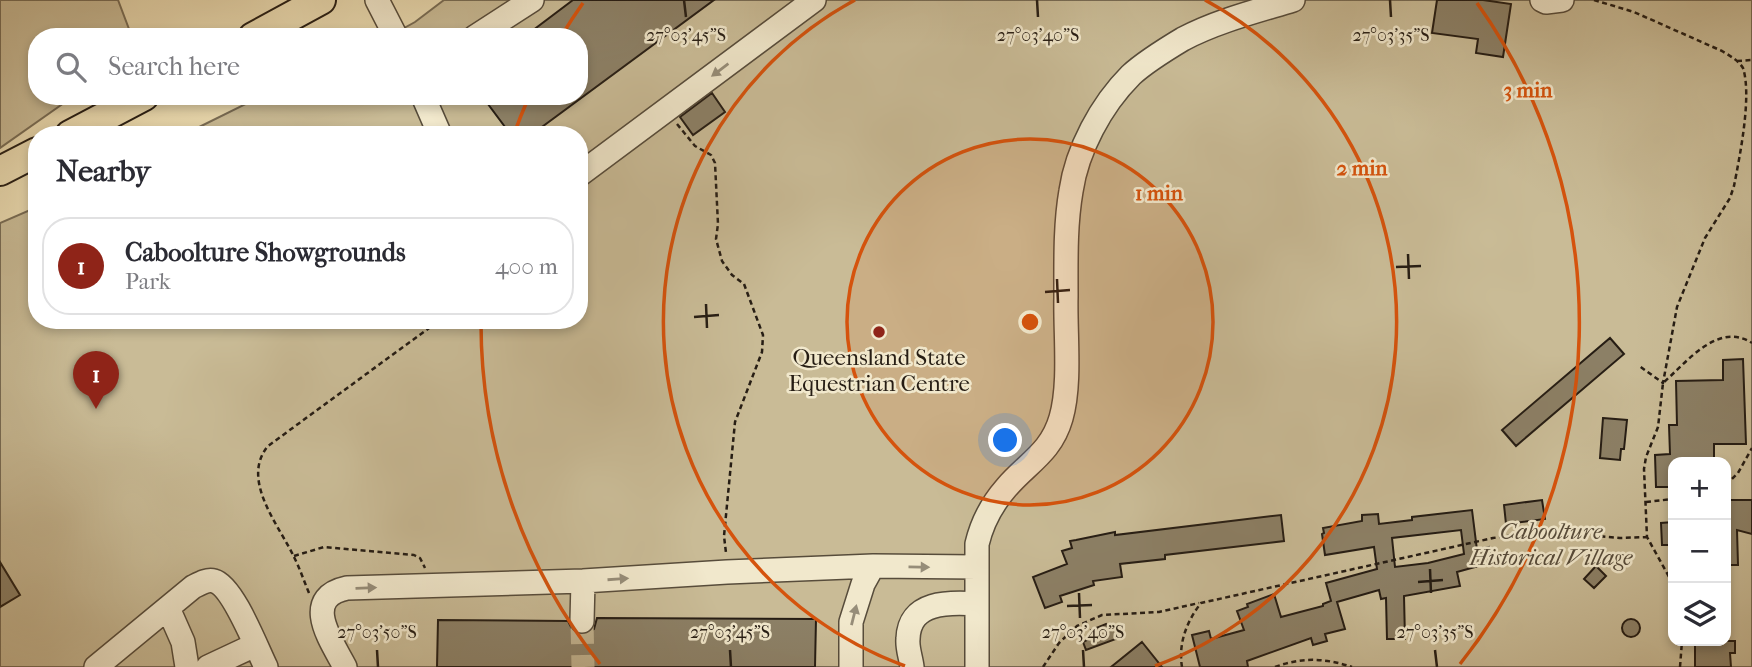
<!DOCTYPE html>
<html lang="en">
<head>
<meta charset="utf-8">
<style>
  :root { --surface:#fff; --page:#f2f2f3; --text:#2b2b33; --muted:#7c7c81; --line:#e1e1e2; --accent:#8f2418 }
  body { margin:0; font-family:"IM FELL French Canon",serif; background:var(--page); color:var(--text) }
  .controls { position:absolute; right:21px; bottom:21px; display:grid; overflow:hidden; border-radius:14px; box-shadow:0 4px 10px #0003 }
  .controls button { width:63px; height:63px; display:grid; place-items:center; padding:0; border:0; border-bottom:2px solid var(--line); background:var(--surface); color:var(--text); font:35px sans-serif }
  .you { position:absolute; left:1006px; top:441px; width:24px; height:24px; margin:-18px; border:5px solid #fff; border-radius:50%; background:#1a73e8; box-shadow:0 0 0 10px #1a73e833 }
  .badge { display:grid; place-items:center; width:46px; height:46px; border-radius:50%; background:var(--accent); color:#fff; font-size:23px; font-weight:700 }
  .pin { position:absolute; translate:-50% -58px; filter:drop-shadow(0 2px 4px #0008) }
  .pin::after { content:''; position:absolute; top:37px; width:24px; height:21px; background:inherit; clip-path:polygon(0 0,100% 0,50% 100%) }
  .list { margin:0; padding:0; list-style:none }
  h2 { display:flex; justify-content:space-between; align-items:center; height:91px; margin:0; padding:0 28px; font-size:30px }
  h2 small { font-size:23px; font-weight:400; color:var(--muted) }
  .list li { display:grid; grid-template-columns:46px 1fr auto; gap:21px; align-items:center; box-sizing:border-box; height:98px; margin:0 14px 14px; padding:0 14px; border:2px solid var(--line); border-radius:28px }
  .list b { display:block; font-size:26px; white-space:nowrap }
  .list p { margin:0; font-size:23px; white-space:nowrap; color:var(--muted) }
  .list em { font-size:23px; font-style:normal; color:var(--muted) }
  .icon { flex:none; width:38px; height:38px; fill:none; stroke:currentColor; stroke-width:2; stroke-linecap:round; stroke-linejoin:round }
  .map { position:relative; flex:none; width:1752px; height:667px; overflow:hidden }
  .search { position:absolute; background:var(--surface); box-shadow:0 4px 10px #0003; left:28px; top:28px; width:560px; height:77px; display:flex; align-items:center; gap:18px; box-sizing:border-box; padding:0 24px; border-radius:28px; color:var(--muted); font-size:26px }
  .panel { position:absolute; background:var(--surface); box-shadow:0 4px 10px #0003; left:28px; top:126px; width:560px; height:203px; border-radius:28px }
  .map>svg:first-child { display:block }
  .green { fill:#c9bb96; stroke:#786c55; stroke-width:2; fill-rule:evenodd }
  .building { fill:#8c8066; stroke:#261d14; stroke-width:2; fill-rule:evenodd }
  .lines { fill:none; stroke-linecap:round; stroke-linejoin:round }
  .minor-tunnel { stroke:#c3b592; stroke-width:23; stroke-dasharray:23 11; stroke-linecap:butt }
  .minor-casing { stroke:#574c3b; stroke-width:26 }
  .major-casing { stroke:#261d14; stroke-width:32 }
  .path { stroke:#261d14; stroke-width:2.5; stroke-dasharray:5 3.5; stroke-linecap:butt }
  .minor { stroke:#f1e8cc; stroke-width:23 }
  .major { stroke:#eadbb1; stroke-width:28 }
  .oneway { fill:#968d79 }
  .ticks { fill:none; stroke:#261d14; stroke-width:2.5 }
  .ring { fill:none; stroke:#d5530d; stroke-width:3.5 }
  .poi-dot { fill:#8f2418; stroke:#f1e8cc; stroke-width:2.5 }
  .labels { text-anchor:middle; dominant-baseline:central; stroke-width:5; stroke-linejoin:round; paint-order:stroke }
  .poi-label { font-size:23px; fill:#261d14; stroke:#f1e8cc }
  .park-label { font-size:23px; font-style:italic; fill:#574c3b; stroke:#f1e8cc }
  .ticks-label { font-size:18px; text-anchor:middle; fill:#261d14; stroke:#f1e8cc; stroke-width:5; stroke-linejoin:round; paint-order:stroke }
  .centre { fill:#d5530d; stroke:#f1e8cc; stroke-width:3.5 }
  .ring-label { font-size:21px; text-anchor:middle; font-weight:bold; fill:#d5530d; stroke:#f1e8cc; stroke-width:5; stroke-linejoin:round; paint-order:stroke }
</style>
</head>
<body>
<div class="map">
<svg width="1752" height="667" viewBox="0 0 1752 667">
  <rect width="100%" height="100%" fill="#eadbb1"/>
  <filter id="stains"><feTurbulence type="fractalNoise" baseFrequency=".00286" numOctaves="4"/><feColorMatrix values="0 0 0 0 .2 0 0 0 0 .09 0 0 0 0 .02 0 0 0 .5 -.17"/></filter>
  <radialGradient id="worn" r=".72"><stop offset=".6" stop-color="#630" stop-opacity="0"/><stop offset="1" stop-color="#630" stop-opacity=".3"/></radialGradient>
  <path class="green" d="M0,0H118L132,37H37V96H71V98L0,148Z
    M444,0H1752V667H0V223L37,207V320H579V135H183L262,96H579V37H388L415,22ZM1673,462H1726V641H1673Z"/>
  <path class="building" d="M573,0H714L531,135H511L482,96H579V37H524Z
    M1437,0H1483L1511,4L1503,57L1476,53L1478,39L1432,33Z
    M712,93L725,112L693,135L680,117Z
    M1610,338L1624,354L1516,446L1502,430Z
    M1743,359L1746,444H1714V462H1673V487H1656L1655,455L1670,454L1669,425H1677L1676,381L1723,380V360Z
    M1603,418L1627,420L1624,449H1621L1620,460L1600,458Z
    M1542,500L1545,519L1506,524L1504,505Z
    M1726,500H1752V534L1737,530L1738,565H1726Z
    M1472,510L1477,550L1489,547L1493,562L1457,572L1460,586L1404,596L1405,639H1387L1386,598L1381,599L1379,590L1337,602L1345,629L1325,634L1327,641L1313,645L1311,638L1247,661L1248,667H1200L1192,635L1209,631L1211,639L1244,630L1237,611L1248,607L1247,604L1274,594L1281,617L1323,606V604L1331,601L1326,583L1377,569L1374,547L1325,555L1322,534L1324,533L1323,528L1362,521V515L1378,514L1379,524L1412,520V517ZM1461,530L1464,554L1428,563L1395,567L1392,538Z
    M1281,515L1284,541L1165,555V559L1120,564L1122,577L1093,581L1094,585L1060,596L1062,602L1045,608L1033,577L1067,564L1062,551L1072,548L1070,541L1076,540L1115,532V535Z
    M1673,522V545H1662L1661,523Z
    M0,562L20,595L0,607Z
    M1596,566L1606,576L1594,588L1584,579Z
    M597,618L816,619L815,667H437L438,620L568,621L574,633L582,635L594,629Z
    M1622 628a9 9 0 1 1 18 0a9 9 0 1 1-18 0Z
    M1106,624L1109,630L1120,625L1124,636L1086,650L1083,642L1093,637L1091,630Z
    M1695,641H1735V653H1730L1731,667H1695Z
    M1142,642L1162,667H1111Z"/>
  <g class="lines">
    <path class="minor-tunnel" d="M582,621L583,667"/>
    <defs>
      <path id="minor" d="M377,0L396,37
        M1542,0L1546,2L1562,0
        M475,37L532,0
        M423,96L440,135
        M579,175L814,0
        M168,608L183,642L187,667
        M582,621L583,581
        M96,667L193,587C199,584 207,579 214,581C233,586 257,649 266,667
        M208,667L255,645
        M345,667C332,642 300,598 347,588L583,581L727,572L873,566L977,567
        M851,667V622L863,584L873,566
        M912,667C911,658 907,648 908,639C909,601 949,602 977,604
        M977,667V544C982,523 992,504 1006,488C1027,463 1051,453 1061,418C1071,383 1065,334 1066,297C1066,262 1065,226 1071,191C1077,150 1101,105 1131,75C1144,63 1168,48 1183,39C1217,21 1257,11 1293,0"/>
      <path id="major" d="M253,37L321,0
        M70,135L144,96
        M0,171L37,152"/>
    </defs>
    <use href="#minor" class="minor-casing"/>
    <use href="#major" class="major-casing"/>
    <path class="path" d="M1594,0L1634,12L1722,51C1730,56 1738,60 1743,68C1752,96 1740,155 1734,186L1730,198L1705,238L1677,307L1663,383L1638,365
      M1737,61L1752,60
      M677,124L695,146L711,155L715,163L718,224L716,239L722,261L732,275L744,284L763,335L762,352L735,422L724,536L726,553
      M1726,485L1738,473L1752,448
      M1646,502L1673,499
      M294,556L324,547L414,555L420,558L425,568
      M1673,584L1647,537L1644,469L1646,457L1658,427L1663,383C1687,362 1718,321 1752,343
      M309,593C304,581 300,569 294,557C279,525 240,480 268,446L440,320
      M1043,667L1059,643L1077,626L1102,615L1159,612L1199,603
      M1182,667C1178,643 1187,621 1201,603L1493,538L1541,531L1620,538L1647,537
      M1275,667C1302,657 1325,658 1352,667
      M1680,667L1682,641"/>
    <use href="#minor" class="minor"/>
    <use href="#major" class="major"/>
  </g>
  <defs><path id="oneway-solid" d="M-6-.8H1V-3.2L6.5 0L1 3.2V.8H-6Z" transform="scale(1.75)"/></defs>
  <g class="oneway">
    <use href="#oneway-solid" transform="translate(720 70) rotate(143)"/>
    <use href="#oneway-solid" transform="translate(919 567) rotate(1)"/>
    <use href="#oneway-solid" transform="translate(618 579) rotate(-4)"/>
    <use href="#oneway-solid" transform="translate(366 588) rotate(-2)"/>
    <use href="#oneway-solid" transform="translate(854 615) rotate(-76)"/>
  </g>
  <path class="ticks" d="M684,0L686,17M1037,0L1038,17M1390,0L1391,17M1408,254L1409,279M1396,267L1421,266M1057,279L1058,303M1045,292L1070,290M706,304L707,328M694,317L719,315M1430,569L1431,593M1418,582L1443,580M1079,593L1080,618M1067,606L1092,605M377,650L378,667M730,650L731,667M1083,650L1084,667M1435,650L1437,667"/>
  <circle cx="1030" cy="322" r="183" fill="#d5530d" fill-opacity=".12"/>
  <g class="ring">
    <circle cx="1030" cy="322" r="183"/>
    <path d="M905 666A366 366 0 0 1 855 0M1205 0A366 366 0 0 1 1155 666"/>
    <path d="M600 664A549 549 0 0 1 481 322M514 134A549 549 0 0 1 528 99M562 35A549 549 0 0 1 583 3M1477 3A549 549 0 0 1 1460 664"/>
  </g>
  <circle class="poi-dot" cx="879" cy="332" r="7"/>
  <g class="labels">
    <g class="poi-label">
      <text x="879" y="357">Queensland State<tspan x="879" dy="26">Equestrian Centre</tspan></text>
    </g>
    <g class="park-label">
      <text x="1551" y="531">Caboolture<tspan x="1551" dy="26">Historical Village</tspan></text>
    </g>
  </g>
  <g class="ticks-label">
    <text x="686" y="41">27°03'45"S</text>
    <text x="1038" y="41">27°03'40"S</text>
    <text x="1391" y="41">27°03'35"S</text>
    <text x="377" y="638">27°03'50"S</text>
    <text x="730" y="638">27°03'45"S</text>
    <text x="1083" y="638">27°03'40"S</text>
    <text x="1435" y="638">27°03'35"S</text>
  </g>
  <circle cx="1030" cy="322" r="10" class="centre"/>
  <g class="ring-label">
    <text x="1528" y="97">3 min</text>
    <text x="1362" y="175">2 min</text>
    <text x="1159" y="200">1 min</text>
  </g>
  <rect width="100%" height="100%" filter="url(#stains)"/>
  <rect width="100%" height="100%" fill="url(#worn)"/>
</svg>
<div class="controls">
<button>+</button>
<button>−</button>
<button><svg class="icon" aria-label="layers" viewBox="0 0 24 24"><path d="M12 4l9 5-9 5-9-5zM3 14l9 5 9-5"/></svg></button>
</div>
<div class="you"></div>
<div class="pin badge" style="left:96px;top:409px">1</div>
<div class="search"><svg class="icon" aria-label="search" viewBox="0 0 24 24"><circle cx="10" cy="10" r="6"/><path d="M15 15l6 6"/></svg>Search here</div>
<section class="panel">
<h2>Nearby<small></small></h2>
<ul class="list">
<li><span class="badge">1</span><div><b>Caboolture Showgrounds</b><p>Park</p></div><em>400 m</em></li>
</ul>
</section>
</div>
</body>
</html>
